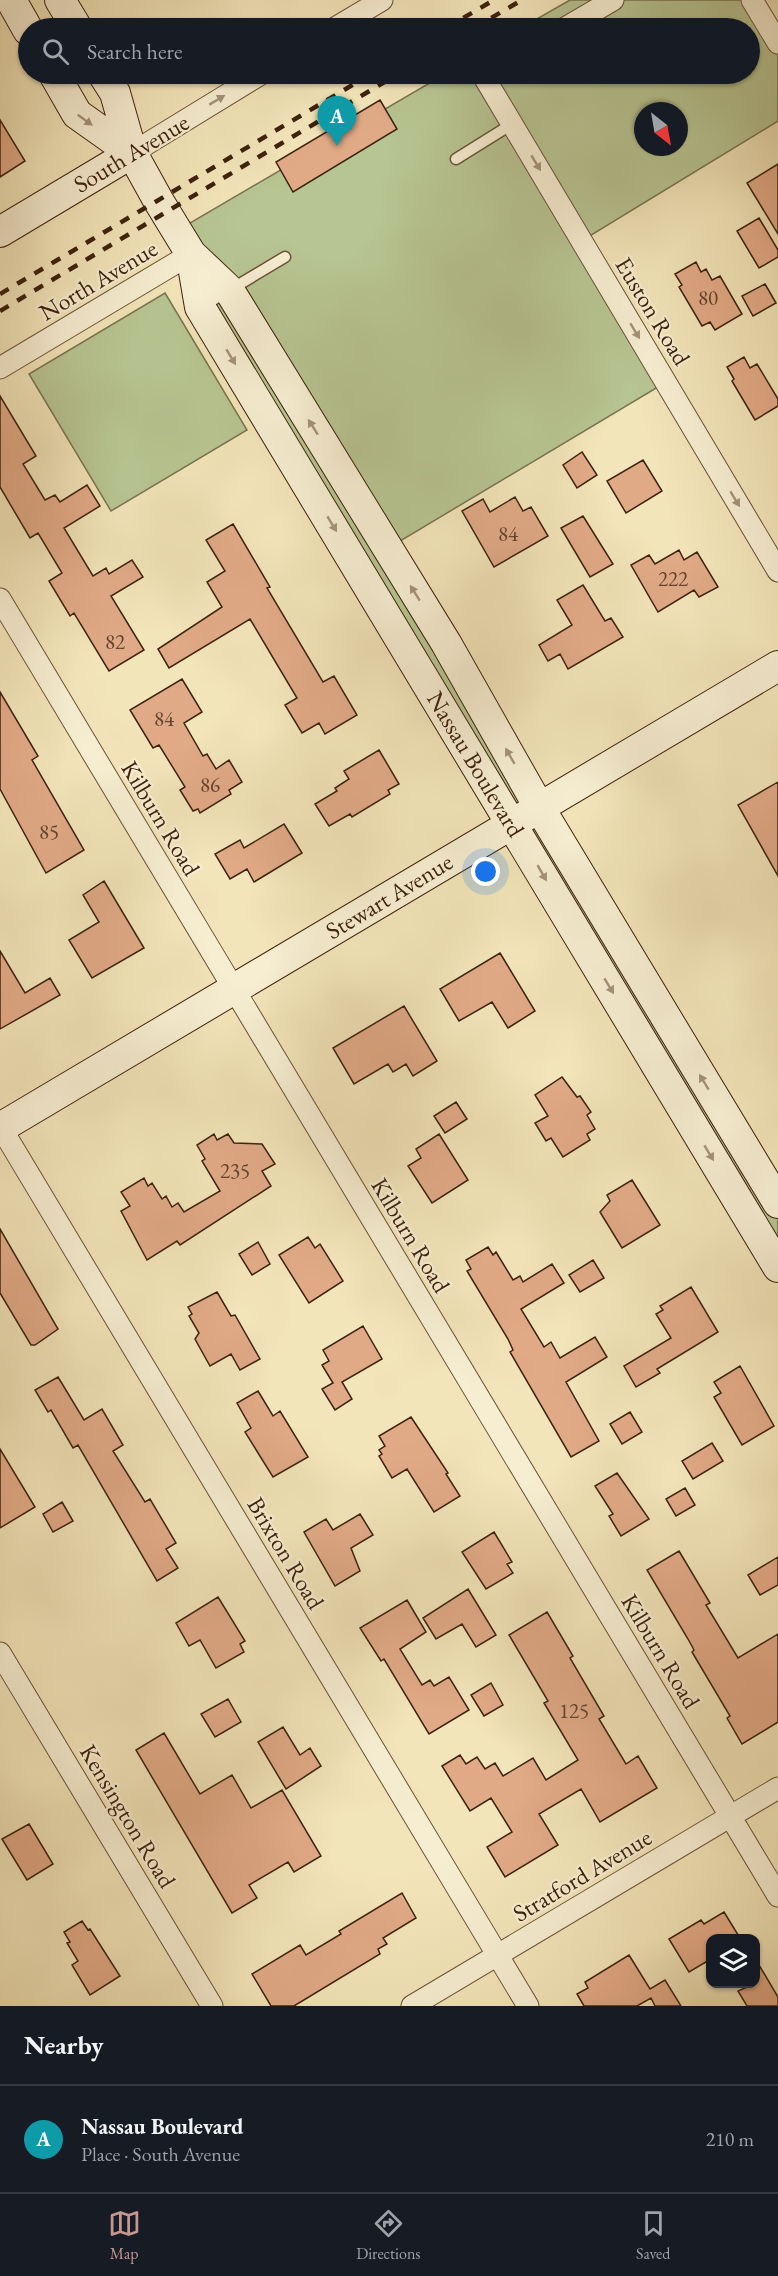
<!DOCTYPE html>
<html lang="en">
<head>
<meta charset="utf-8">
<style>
  :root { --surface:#171b24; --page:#242831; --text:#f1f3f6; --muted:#9ea1a6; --line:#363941; --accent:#c59692 }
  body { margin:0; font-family:"EB Garamond",serif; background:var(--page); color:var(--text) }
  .controls { position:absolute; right:18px; bottom:18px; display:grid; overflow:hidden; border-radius:12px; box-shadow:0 2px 4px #0004 }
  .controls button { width:54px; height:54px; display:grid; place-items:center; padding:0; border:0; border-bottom:2px solid var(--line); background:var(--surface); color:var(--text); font:30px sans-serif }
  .compass { position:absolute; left:634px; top:102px; width:54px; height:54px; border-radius:50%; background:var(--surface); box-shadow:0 2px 4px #0004; rotate:149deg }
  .you { position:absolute; left:486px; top:872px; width:21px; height:21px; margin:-15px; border:4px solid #fff; border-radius:50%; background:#1a73e8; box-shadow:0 0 0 9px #1a73e833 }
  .badge { display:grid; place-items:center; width:39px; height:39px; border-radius:50%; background:var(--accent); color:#fff; font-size:20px; font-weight:700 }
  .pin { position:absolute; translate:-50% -50px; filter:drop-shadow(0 2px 3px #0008) }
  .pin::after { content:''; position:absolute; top:32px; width:21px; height:18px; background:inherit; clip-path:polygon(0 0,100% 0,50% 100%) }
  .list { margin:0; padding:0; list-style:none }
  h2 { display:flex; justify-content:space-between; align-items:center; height:78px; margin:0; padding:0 24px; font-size:26px }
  h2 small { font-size:20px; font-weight:400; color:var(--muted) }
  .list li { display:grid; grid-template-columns:39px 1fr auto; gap:18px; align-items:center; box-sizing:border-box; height:108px; padding:0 24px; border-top:2px solid var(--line) }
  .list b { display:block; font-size:22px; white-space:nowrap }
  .list p { margin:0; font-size:20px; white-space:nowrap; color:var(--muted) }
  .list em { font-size:20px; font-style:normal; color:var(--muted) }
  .icon { flex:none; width:33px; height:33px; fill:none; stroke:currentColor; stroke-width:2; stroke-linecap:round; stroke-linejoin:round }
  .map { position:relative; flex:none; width:778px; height:2006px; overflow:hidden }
  .search { position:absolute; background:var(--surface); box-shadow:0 2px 4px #0004; left:18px; right:18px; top:18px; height:66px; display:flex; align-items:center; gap:15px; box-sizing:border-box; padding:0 21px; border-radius:33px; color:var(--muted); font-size:22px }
  .sheet { height:186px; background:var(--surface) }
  nav { display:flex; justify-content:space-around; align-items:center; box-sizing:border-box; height:84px; border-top:2px solid var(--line); background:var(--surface); font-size:16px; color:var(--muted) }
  nav a { display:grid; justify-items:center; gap:3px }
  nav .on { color:var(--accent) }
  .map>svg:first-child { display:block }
  .green { fill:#b7c592; stroke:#7a7450; stroke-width:1.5; fill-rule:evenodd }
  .building { fill:#e1aa87; stroke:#3d220d; stroke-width:1.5 }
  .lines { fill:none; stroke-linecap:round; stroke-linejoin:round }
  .lane-casing { stroke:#6a5338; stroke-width:13 }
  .street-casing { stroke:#6a5338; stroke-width:23 }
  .secondary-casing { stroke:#3d220d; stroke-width:32 }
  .lane { stroke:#f7eed2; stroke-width:10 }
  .street { stroke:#f7eed2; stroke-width:21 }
  .secondary { stroke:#f7eed2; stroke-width:30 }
  .rail { stroke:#3d220d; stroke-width:4.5; stroke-dasharray:10 10; stroke-linecap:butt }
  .oneway { fill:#a39279 }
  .labels { text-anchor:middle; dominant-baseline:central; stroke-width:4.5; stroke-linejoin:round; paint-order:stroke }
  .number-label { font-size:21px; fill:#66442c }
  .street-label { font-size:24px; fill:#3d220d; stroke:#f7eed2 }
</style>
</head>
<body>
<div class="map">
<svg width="778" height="2006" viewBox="0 0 778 2006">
  <rect width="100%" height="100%" fill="#f2e5b9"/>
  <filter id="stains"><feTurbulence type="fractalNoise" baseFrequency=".00333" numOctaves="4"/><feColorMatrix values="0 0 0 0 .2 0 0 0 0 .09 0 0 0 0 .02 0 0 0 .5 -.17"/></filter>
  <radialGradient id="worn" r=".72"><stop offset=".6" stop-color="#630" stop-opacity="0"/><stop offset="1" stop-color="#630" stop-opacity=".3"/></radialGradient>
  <path class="green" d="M570,0H748L778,50V121L578,243L663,384L390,547L778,1209V1270L202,310L178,230L445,74H750V28H521ZM643,111H679V147H643Z
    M165,293L247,430L111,511L29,374Z"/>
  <path class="building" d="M380,100L397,129L293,192L276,162Z
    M0,120L25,161L0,177Z
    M778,164V234L747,183Z
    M759,218L778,250V257L759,268L737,231Z
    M696,262L701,272L706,269L712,280L720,276L742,314L715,330L710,322L702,326L679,287L682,285L675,274Z
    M765,284L776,303L753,316L742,296Z
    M744,357L750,368L757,364L778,399V406L755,420L732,381L734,379L727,367Z
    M0,396L36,456L23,464L45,500L55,495L60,502L87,485L100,506L64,528L93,576L106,568L109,574L132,560L143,577L111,596L144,650L109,671L74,613L70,616L49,581L62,573L38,533L30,538L0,487Z
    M582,452L597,475L577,488L563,465Z
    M643,460L662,491L626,513L607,481Z
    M515,497L523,511L531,507L548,536L494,567L462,511L483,499L490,512Z
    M583,516L613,564L590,577L561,528Z
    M233,524L270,587L267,588L323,682L334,676L357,715L325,734L319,723L302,733L285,705L297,698L250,619L169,668L158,649L222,607L207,582L225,571L206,540Z
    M679,550L684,560L697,552L718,587L699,597L694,590L658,612L631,565L649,555L655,564Z
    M583,585L605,621L611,618L623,637L568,669L560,654L548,661L539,645L572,625L557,600Z
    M182,679L202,712L184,723L203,756L207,754L216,769L229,760L242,782L229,790L231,794L200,813L198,809L193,811L180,790L185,787L159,745L153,748L130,710Z
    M0,692L38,756L32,760L84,850L46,873L0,789Z
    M379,750L399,784L388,790L390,794L352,817L350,814L329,826L315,804L337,791L335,788L349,779L344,771Z
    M778,782V876L738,805Z
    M284,824L302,853L254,882L247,869L230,879L215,854L240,840L244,848Z
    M104,881L144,948L92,978L69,940L99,922L83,895Z
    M0,951L25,993L50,978L60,995L0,1029Z
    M500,953L535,1011L508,1028L492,1002L459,1021L440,989Z
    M404,1006L437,1061L413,1076L406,1064L393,1072L388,1064L354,1084L333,1048Z
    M562,1077L577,1097L580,1096L591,1112L587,1115L595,1129L587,1134L590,1140L563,1157L551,1138L546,1141L535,1123L548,1116L535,1095Z
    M456,1102L467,1119L445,1133L434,1116Z
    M214,1134L217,1140L228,1134L234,1143L262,1144L275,1164L262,1171L271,1186L180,1245L177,1241L147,1260L121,1211L130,1206L121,1192L144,1178L148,1186L152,1183L162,1199L166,1196L172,1207L178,1203L184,1212L220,1191L202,1161L205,1159L197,1145Z
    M439,1134L468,1180L432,1203L408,1166L421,1158L416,1149Z
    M632,1180L660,1225L622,1248L600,1212L610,1201L607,1195Z
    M0,1229L58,1329L35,1345H31L0,1293Z
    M308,1237L315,1248L320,1244L343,1281L309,1303L279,1255Z
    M258,1242L270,1264L252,1275L239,1254Z
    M488,1247L493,1255L496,1252L513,1280L520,1276L523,1282L552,1264L564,1283L521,1309L544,1347L551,1342L560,1358L595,1337L607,1357L566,1382L599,1441L571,1457L510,1352L513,1350L508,1339L467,1271L471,1269L466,1260Z
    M593,1260L604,1278L580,1292L569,1275Z
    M691,1287L718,1332L657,1369L660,1373L636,1387L624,1366L671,1338L656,1314L663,1310L660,1306Z
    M217,1292L231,1316L235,1315L260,1359L240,1370L231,1354L210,1366L195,1339L199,1333L189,1316L192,1314L188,1307Z
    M363,1326L382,1359L342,1382L352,1399L335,1410L322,1389L333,1383L322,1365L329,1361L323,1350Z
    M740,1366L774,1426L742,1445L714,1397L721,1393L714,1382Z
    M58,1377L84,1420L102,1409L123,1445L113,1451L145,1502L150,1499L176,1543L166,1549L178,1568L157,1581L78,1445L73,1448L51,1410L48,1412L35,1390Z
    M258,1391L273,1416L280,1411L308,1457L273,1477L245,1432L251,1428L237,1403Z
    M630,1412L642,1432L622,1444L610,1424Z
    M411,1417L448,1473L446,1474L460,1496L434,1512L407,1469L392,1478L379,1456L382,1454L379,1450L385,1446L379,1436Z
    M712,1443L723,1461L693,1479L682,1461Z
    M0,1449L35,1507L0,1528Z
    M617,1473L649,1519L621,1536L609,1516L613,1514L595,1486Z
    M685,1488L695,1505L676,1516L666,1499Z
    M62,1502L73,1521L53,1532L43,1514Z
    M360,1514L373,1535L351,1548L360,1571L335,1586L304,1532L326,1519L333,1530Z
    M494,1532L512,1562L507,1564L513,1573L486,1589L462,1552Z
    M679,1551L710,1603L706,1605L738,1658L778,1634V1722L742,1744L727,1718L730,1716L692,1652L694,1650L688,1639L647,1570Z
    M778,1557V1585L760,1595L748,1575Z
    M468,1589L496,1635L476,1647L462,1624L436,1639L423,1618Z
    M218,1597L245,1641L240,1644L244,1652L216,1668L200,1640L189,1646L176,1623Z
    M407,1600L426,1632L400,1649L422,1685L430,1680L434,1686L449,1677L469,1710L429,1734L384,1659L381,1661L360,1628Z
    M547,1612L573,1656L570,1658L604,1716L599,1719L626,1764L638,1756L657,1788L600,1822L581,1789L539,1814L558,1845L505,1877L487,1847L512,1832L491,1798L470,1811L442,1766L460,1755L466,1764L477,1757L485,1769L495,1763L503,1776L533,1758L546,1780L578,1760L544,1703L548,1701L509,1635Z
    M491,1683L503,1705L484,1716L471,1695Z
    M228,1699L241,1722L215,1737L201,1714Z
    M283,1727L300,1755L310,1748L321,1766L286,1789L258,1742Z
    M164,1733L200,1794L232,1775L251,1808L282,1790L321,1856L294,1872L288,1862L249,1885L257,1898L232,1913L136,1750Z
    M29,1824L53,1864L27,1880L2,1839Z
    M402,1893L416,1918L383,1938L387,1944L378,1949L380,1954L294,2006H271L252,1974L300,1945L306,1955L341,1934L339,1931Z
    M724,1912L740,1938H711V1959L689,1972L669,1939L701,1920L704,1924Z
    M82,1921L88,1930L90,1929L120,1976L90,1995L72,1965L78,1961L67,1943L70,1942L64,1932Z
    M629,1955L650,1989L665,1980L681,2006H655L651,1998L637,2006H584L577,1994L588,1988L585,1982Z
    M756,1960L778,1997V2006H747L738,1991L756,1983Z"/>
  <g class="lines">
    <defs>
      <path id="lane" d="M456,159L512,124
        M203,306L285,257"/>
      <path id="street" d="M752,0L778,43
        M335,28L382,0
        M565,28L613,0
        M490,74L484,77L778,571
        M132,153L261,74
        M0,368L191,254
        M0,599L778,1896
        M0,1126L528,2006
        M0,1653L212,2006
        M412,2006L778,1788"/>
      <path id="secondary" d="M11,0L28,30
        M60,0L77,28
        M54,74L77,114L132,153
        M103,74L115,93L132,153L158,200L191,254L229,290L446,643L539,807L778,1203
        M0,232L132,153
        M191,254L200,307L778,1267
        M0,1128L778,666"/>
    </defs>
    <use href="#lane" class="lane-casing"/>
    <use href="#street" class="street-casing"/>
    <use href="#secondary" class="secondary-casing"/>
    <use href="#lane" class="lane"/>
    <use href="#street" class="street"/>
    <use href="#secondary" class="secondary"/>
    <path class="rail" d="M446,28L494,0
      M474,28L522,0
      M0,294L371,74
      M0,311L398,74"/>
  </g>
  <defs><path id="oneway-solid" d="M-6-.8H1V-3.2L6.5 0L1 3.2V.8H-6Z" transform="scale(1.5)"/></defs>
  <g class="oneway">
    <use href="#oneway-solid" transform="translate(217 100) rotate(-31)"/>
    <use href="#oneway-solid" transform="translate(85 120) rotate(36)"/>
    <use href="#oneway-solid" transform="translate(536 163) rotate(59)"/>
    <use href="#oneway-solid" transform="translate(635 331) rotate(59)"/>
    <use href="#oneway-solid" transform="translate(231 357) rotate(59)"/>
    <use href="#oneway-solid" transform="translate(313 427) rotate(-122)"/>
    <use href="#oneway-solid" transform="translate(735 499) rotate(59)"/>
    <use href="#oneway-solid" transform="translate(332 524) rotate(59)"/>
    <use href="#oneway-solid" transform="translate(415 593) rotate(-122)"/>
    <use href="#oneway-solid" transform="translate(510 756) rotate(-120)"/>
    <use href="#oneway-solid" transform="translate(542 873) rotate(60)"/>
    <use href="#oneway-solid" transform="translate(609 986) rotate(59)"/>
    <use href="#oneway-solid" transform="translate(704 1082) rotate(-121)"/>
    <use href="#oneway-solid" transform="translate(709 1153) rotate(59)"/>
  </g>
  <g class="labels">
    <g class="number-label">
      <text x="708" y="297">80</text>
      <text x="508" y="533">84</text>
      <text x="673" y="578">222</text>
      <text x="115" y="641">82</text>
      <text x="164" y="718">84</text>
      <text x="210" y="784">86</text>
      <text x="49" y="831">85</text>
      <text x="235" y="1170">235</text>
      <text x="574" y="1710">125</text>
    </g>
    <g class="street-label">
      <text transform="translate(131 153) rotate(-31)">South Avenue</text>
      <text transform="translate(98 280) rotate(-31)">North Avenue</text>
      <text transform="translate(653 311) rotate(59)">Euston Road</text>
      <text transform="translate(476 764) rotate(59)">Nassau Boulevard</text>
      <text transform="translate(161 818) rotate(59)">Kilburn Road</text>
      <text transform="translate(389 896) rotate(-31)">Stewart Avenue</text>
      <text transform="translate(411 1235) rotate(59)">Kilburn Road</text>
      <text transform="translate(286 1553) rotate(59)">Brixton Road</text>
      <text transform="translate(661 1651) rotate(59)">Kilburn Road</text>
      <text transform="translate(128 1816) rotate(59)">Kensington Road</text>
      <text transform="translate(582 1875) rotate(-31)">Stratford Avenue</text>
    </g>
  </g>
  <rect width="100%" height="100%" filter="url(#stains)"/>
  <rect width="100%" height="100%" fill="url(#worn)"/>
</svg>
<div class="controls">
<button><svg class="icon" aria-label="layers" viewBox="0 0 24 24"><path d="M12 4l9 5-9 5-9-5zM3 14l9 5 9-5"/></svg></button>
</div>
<svg class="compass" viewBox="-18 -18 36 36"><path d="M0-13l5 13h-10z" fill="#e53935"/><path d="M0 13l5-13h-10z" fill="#9ea1a6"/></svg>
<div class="you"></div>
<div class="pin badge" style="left:337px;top:146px;background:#0f9aa8">A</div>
<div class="search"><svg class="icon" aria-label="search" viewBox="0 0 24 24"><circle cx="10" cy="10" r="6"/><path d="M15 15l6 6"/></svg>Search here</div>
</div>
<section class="sheet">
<h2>Nearby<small></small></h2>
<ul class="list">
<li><span class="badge" style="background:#0f9aa8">A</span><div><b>Nassau Boulevard</b><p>Place · South Avenue</p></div><em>210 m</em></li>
</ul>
</section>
<nav>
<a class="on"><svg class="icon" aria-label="map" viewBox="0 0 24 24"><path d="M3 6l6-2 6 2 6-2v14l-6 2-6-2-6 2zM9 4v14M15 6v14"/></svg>Map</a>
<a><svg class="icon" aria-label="directions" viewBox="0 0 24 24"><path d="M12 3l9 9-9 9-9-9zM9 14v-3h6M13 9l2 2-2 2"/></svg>Directions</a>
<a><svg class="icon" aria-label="saved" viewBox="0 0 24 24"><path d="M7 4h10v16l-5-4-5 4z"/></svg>Saved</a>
</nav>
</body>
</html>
